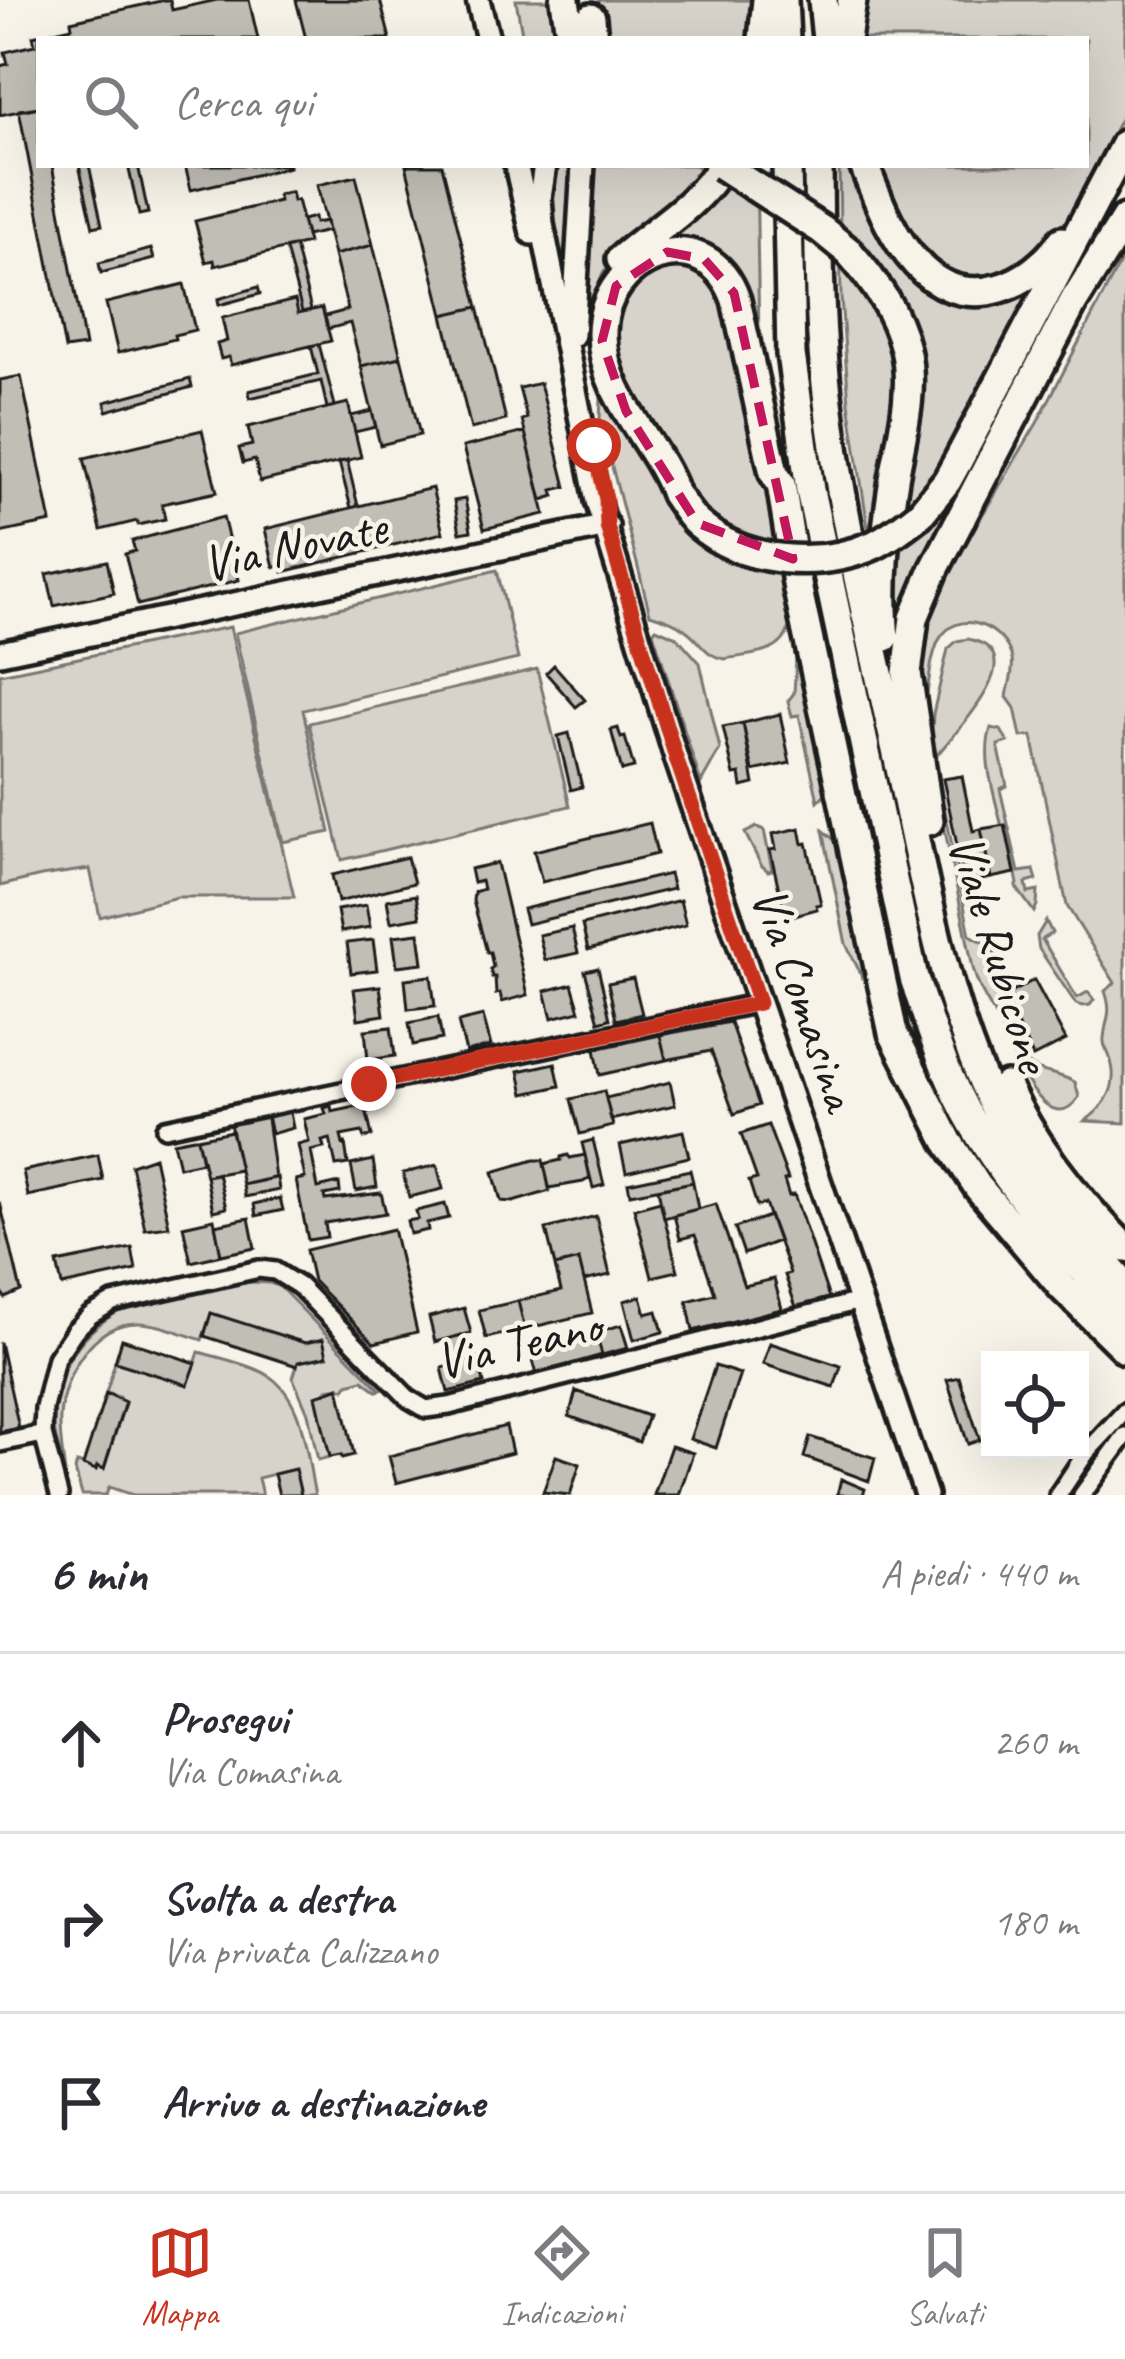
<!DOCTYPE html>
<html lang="it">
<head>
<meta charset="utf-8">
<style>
  :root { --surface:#fff; --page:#f7f7f7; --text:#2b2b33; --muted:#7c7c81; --line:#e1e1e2; --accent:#c8321e }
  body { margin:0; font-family:Caveat,sans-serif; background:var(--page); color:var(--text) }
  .controls { position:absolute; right:36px; bottom:36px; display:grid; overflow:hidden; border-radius:0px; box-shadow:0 12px 48px #0002 }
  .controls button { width:108px; height:108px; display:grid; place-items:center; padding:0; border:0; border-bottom:3px solid var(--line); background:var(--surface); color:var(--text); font:60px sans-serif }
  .stop { position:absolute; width:36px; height:36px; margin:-27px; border:9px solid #c8321e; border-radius:50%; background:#fff }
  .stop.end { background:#c8321e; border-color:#fff; box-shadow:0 3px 12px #0008 }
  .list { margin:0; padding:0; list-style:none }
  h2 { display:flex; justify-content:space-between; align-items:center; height:156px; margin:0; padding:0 48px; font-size:51px }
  h2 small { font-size:39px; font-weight:400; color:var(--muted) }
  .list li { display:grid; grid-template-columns:78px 1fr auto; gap:36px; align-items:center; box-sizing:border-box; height:180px; padding:0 48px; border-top:3px solid var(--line) }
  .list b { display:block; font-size:45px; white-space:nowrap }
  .list p { margin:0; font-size:39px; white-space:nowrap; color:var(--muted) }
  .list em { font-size:39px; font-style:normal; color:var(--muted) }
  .icon { flex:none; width:66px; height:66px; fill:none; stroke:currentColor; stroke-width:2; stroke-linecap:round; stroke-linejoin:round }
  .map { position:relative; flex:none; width:1125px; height:1495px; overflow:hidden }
  .search { position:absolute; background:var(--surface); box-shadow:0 12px 48px #0002; left:36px; right:36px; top:36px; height:132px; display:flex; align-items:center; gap:30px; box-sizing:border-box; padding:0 42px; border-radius:0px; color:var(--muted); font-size:45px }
  .sheet { height:696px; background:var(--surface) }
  nav { display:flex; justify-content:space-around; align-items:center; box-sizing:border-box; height:168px; border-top:3px solid var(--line); background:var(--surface); font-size:33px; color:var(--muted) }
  nav a { display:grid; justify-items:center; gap:6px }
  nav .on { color:var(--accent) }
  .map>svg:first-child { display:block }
  .green { fill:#d7d3cb; stroke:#7a7874; stroke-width:3 }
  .building { fill:#c0beb5; stroke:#1c1c1c; stroke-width:3 }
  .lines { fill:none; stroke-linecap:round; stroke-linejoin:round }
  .street-casing { stroke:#1c1c1c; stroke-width:24 }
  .secondary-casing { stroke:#1c1c1c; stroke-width:30 }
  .highway-casing { stroke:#1c1c1c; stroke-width:36 }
  .street { stroke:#f7f3e8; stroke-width:15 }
  .secondary { stroke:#f7f3e8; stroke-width:21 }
  .highway { stroke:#f7f3e8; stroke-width:27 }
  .highway-bridge-casing { stroke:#1c1c1c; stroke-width:36; stroke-linecap:butt }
  .highway-bridge { stroke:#f7f3e8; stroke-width:27 }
  .route { stroke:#c8321e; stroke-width:15 }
  .marked { fill:none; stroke:#c2185b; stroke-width:9; stroke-dasharray:24 15; stroke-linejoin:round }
  .labels { text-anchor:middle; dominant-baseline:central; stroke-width:9; stroke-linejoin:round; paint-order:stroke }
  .street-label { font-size:51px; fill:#1c1c1c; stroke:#f7f3e8 }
</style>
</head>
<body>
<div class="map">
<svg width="1125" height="1495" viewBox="0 0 1125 1495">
  <rect width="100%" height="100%" fill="#f7f3e8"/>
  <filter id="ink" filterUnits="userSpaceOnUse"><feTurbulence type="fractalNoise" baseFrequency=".00833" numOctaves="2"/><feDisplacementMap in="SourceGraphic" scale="24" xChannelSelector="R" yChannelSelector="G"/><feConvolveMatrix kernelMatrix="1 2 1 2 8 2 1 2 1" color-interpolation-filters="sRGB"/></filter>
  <g filter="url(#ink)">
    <path class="green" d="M516,0H555L554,39H523Z
      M599,0H759L755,39H600Z
      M865,0H1125V110L1053,245L1032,267L969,284L918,255L873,165H1086V39H857Z
      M551,165H575L569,307L548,207Z
      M590,165H695L708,175L604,272L584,313Z
      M735,165H756L759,340L767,413L741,293L659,247L690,220Z
      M795,165H808L816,379L995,1129L996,1150L932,1009L840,601L801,358Z
      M839,165H852C878,226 915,311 996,300C1012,298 1024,289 1039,283L1040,287L937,480L958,494L911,590L900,631H892C890,588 893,545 899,503C912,412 936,334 859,261L856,279L889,332L900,393L899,418L880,526L878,567H874L849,403L841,298Z
      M1125,253V1123L1085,1121C1108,1105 1120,1083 1109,1055C1106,1047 1103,1047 1104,1038C1106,1016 1113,1015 1105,991L1115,983L1067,906L1032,736L1021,737L1015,708L1007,697C1009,684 1014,672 1012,659C1005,627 958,606 939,640C930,658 929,686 925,706L919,697V659L935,595L1037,423Z
      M679,260L718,283L772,494L774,546L789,628C782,656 750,654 725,659C705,656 702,642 687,631C676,622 663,618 650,614L600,420L604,333L627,283Z
      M497,570L518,659L303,710L330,832L283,842L235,633Z
      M230,627L294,897H177L100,917L90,869L41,876L0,886V674Z
      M656,628L677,637L700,663L720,749L701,783L653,632Z
      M968,639C1036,652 957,730 937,755L936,765L970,935L989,945L999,960L998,991L1015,1032C1020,1078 1046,1067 1075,1082L1079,1097C1045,1146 1009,1043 998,1021C988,1002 978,989 973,968L930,757L933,714L948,649L957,641Z
      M805,655L830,789L818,801L799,715L792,716L788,701L794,693L796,658Z
      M537,669L570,806L342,860L309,723Z
      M991,728L1001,730L1008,742L998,745L1007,786L1000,789L1019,872L1034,870L1037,880L1026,883L1028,893L1038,891L1037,905L1034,912L1016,887L1018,884L1006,826L1002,827C995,796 981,759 991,728Z
      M757,827L764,830L772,870L768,871L761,865L745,833Z
      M823,830L838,843L847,856L873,999L846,944Z
      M1046,921L1052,933L1042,939L1077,998L1088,992L1094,1000L1090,1005L1083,1006L1076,1004L1039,949L1037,936Z
      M249,1282L270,1283L280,1287L381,1390L377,1391L363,1380L348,1384L345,1389L339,1387L327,1389L326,1393L316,1396L330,1457L318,1460L308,1413L293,1378L298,1362L326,1356L305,1343L211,1314L202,1340C182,1334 159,1323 138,1323C91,1323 63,1376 60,1417C59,1436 63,1455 65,1474C61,1458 56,1443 54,1427C49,1374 82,1327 130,1306Z
      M199,1352C220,1358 245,1363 264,1373C305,1395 306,1455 315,1495H301L294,1469L258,1478L262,1495H133L109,1487L106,1495H82L75,1470L77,1463L96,1469L97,1466L104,1468L125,1403L118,1400L119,1397L106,1393L115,1362L188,1385Z"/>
    <path class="building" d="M165,0H170L172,10L217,0H249L258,39H39V107L0,115V66L8,64L5,52L35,45L33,36L72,27L71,21Z
      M296,0H380L390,39H306Z
      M39,107V165H52L85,346L65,349L19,110Z
      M79,165H89L102,225L93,227Z
      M128,165H138L148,213L139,215Z
      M185,165H289V167L191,190Z
      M406,165H442L478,307L443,315Z
      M356,176L373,245L334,255L317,185Z
      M291,192L293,201L297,200L308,243L215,266L214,260L206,262L195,221L279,201L278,195Z
      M314,217L315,223L326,221L328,231L306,236L302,220Z
      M373,245L401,357L361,366L350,323L328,329L325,316L348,310L334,255Z
      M295,246L311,310L302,312L286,249Z
      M151,249L154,259L101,273L99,263Z
      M184,284L195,330L174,335L175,339L118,353L106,303Z
      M258,287L260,294L219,305L218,299Z
      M295,300L298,313L322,308L331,341L231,365L229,357L221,359L217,344L227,341L222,318Z
      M478,307L506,420L471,429L443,315Z
      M319,344L335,406L327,408L321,381L250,398L249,391L318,374L311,346Z
      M401,357L420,435L380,445L361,366Z
      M21,376L51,522L0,533V380Z
      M190,379L192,387L107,411L105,402Z
      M540,383L566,487L553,490L555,496L542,500L522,420L527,418L519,388Z
      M348,403L361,457L260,482L255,460L243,463L239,448L252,445L248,427Z
      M372,411L376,427L355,432L351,416Z
      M202,430L217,492L162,504L165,519L138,525L137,521L101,530L84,458Z
      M525,432L545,514L484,529L463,447Z
      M347,460L358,506L351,508L339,462Z
      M432,488L443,533L283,572L281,565L274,567L265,529Z
      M465,499L471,531L460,533L454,501Z
      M223,517L239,580L138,605L125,554L135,551L132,541Z
      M107,561L114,593L54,606L47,574Z
      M554,665L585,700L576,707L546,673Z
      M780,714L790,763L753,771L743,723Z
      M743,723L754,784L742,787L740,774L734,775L723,727Z
      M618,728L621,738L625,737L634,768L622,771L611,730Z
      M569,733L582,787L571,790L558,736Z
      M962,776L973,831L981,829L991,878L965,883L943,779Z
      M650,823L657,854L542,882L534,851Z
      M1005,825L1015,873L991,878L981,829Z
      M800,828L803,844L807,843L821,904L816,905L817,909L791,916L790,910L784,912L770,850L776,849L773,834Z
      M407,857L414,883L338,902L332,875Z
      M497,863L528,995L502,1002L500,993L496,994L495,977H492L490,969L493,967L490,952H487L473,901L474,892L483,889L481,881L473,883L470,869Z
      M669,874L673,889L527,924L523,909Z
      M416,895L420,917L391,922L387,900Z
      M680,900L686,925L588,950L582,925Z
      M366,905L370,927L341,932L337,910Z
      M572,928L578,953L545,960L539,935Z
      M419,933L423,963L397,966L393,936Z
      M373,940L377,970L351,973L347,943Z
      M598,968L610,1019L599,1022L585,971Z
      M431,976L435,1006L408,1009L405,979Z
      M633,978L642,1014L616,1020L608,983Z
      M1034,980L1066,1040L1033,1057L1003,997Z
      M572,984L580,1011L552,1018L545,991Z
      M380,986L384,1015L358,1019L354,989Z
      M483,1016L491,1046L466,1052L458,1022Z
      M438,1017L442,1039L413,1045L409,1023Z
      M730,1022L759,1105L734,1114L711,1051L666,1060L660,1035Z
      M391,1027L395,1056L368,1060L365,1030Z
      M660,1035L666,1060L600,1075L595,1049Z
      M555,1063L560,1086L524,1094L519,1071Z
      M670,1082L675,1105L611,1120L606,1098Z
      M604,1091L613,1126L580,1134L571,1099Z
      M365,1105L372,1136L364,1138L362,1132L341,1136L343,1144L345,1143L348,1164L336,1166L330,1139L322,1141L324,1148L311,1151L318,1188L339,1183L340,1192L324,1195L325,1200L381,1193L386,1213L325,1223L327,1237L308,1240L296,1180L305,1178L298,1145L309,1142L304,1119L326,1114L324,1108L331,1106L332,1112Z
      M289,1107L293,1128L271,1134L266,1111Z
      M266,1111L275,1178L243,1185L229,1119Z
      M768,1125L788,1179L784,1180L789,1196L794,1194L829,1298L796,1307L785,1275L790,1273L765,1204L757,1206L749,1181L757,1179L741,1134Z
      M231,1131L240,1170L206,1176L197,1138Z
      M683,1131L689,1157L626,1172L620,1145Z
      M193,1138H197L202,1162L179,1167L173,1142Z
      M593,1140L604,1185L593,1188L582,1143Z
      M98,1155L103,1180L28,1196L23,1171Z
      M568,1155L570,1158L585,1155L590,1178L583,1182L549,1188L544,1164L561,1160V1157Z
      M154,1157L169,1226L145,1229L131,1165Z
      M373,1160L377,1187L356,1191L351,1165Z
      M534,1160H543L550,1191L513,1202L501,1201L493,1172Z
      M437,1165L443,1189L409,1197L403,1173Z
      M690,1170L693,1182L630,1194L628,1183Z
      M218,1173L226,1208L213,1211L206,1176Z
      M277,1177L279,1190L245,1197L243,1185Z
      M693,1182L698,1209L664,1218L658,1189Z
      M280,1198L283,1210L256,1216L254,1204Z
      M660,1201L678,1271L652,1277L634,1208Z
      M0,1202L21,1291L5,1298L0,1289Z
      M445,1204L449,1218L427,1223L428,1230L410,1234L407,1221L418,1219L416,1211Z
      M716,1204L744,1286L774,1279L782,1309L693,1331L687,1301L715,1294L695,1235L680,1239L674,1215Z
      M596,1216L610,1275L584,1281L579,1260L555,1266L546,1229Z
      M769,1216L778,1241L744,1254L735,1228Z
      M249,1218L255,1248L221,1255L215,1225Z
      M214,1219L221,1255L191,1262L183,1226Z
      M393,1229L417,1332L374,1343L313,1281L306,1250Z
      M132,1248L136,1270L62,1286L57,1263Z
      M579,1260L592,1313L525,1329L518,1301L561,1291L555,1266Z
      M641,1296L646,1314L657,1311L663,1332L634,1340L624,1301Z
      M518,1301L525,1329L486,1338L479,1310Z
      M464,1308L471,1333L435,1342L429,1317Z
      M211,1313L305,1343L323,1339L327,1356L298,1362L297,1366L204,1336Z
      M621,1325L628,1348L602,1355L596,1332Z
      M580,1331L581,1337L596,1332L602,1355L537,1374L530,1351L571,1340L569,1334Z
      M461,1335L468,1361L451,1365L444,1340Z
      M122,1339L196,1363L188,1385L115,1362Z
      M0,1342L19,1428L0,1432Z
      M770,1343L841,1366L834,1387L763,1364Z
      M478,1358L484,1383L448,1392L442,1368Z
      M715,1366L740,1374L716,1448L690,1439Z
      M959,1377L980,1440L968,1444L947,1380Z
      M339,1387L354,1455L342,1458L341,1455L330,1457L316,1396Z
      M576,1391L648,1416L639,1442L569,1416Z
      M106,1393L125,1402L104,1469L97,1466L96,1470L83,1465Z
      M506,1426L512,1453L396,1483L389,1456Z
      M810,1437L875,1458L869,1481L804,1457Z
      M671,1446L693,1453L679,1495H654Z
      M556,1456L580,1464L570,1495L543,1492Z
      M295,1469L301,1495H279L274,1474Z
      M841,1479L865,1489L863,1495H837Z"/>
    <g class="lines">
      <defs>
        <path id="street" d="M165,1128L759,1003
          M0,1443L43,1434
          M59,1495L43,1434L44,1408L56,1358L75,1330L91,1315L113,1302L259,1269L275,1271L299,1286L409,1399L426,1409L449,1406L860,1301
          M1058,1495L1086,1453L1125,1411
          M1082,1495L1125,1436"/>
        <path id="secondary" d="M478,0L488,39
          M516,165L532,233
          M545,165L540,198L542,224L597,501L676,758L926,1495
          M573,335L583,165
          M0,653L607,526"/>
        <path id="highway" d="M565,0L571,39
          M783,0L785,39
          M823,0L827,39
          M591,18L593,39
          M763,39L767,0
          M846,39L852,0
          M787,165L791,354L810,490L914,978C930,1027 947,1081 974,1126C1015,1196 1070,1256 1125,1316
          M818,165C819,244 818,323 828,402C843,531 877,659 904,787C929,904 949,1028 1009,1135C1040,1191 1082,1238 1125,1286
          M864,165C878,201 895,245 924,271C971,313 1032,285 1062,241
          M849,252C874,281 896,311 905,349C915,391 901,437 894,479C886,530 879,585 885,637
          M621,259C661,224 691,211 723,165
          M675,494C655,440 603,397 602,335C601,255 707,215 736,300L774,473L781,484L798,590L893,1033L948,1141L978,1187L1063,1288L1125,1349
          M920,514L947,481L958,461L1125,144
          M929,821L907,673L914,618L934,570L1074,301L1125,219
          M1006,1086C1034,1147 1078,1201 1125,1248"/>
      </defs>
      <use href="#street" class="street-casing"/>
      <use href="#secondary" class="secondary-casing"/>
      <use href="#highway" class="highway-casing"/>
      <use href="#street" class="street"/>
      <use href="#secondary" class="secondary"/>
      <use href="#highway" class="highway"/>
      <defs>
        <path id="highway-bridge" d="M721,165L822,230L849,252
          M675,494C682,504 689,516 698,524C744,564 820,569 874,545C891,537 906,525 920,514"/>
      </defs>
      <use href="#highway-bridge" class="highway-bridge-casing"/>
      <use href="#highway-bridge" class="highway-bridge"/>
    </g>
  </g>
  <g class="lines" filter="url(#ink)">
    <path class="route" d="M369,1084L759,1003L676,758L617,562L607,526L606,499L594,445"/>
  </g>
  <path class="marked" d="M667,252L704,259L734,293L793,559L697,523L626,411L602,341L616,286Z"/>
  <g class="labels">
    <g class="street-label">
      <text transform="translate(294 545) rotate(-12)">Via Novate</text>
      <text transform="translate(1000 953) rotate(73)">Viale Rubicone</text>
      <text transform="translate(805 998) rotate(71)">Via Comasina</text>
      <text transform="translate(518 1343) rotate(-13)">Via Teano</text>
    </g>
  </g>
</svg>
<div class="controls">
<button><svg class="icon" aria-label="locate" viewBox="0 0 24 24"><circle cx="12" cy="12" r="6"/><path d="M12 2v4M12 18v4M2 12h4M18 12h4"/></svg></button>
</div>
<div class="stop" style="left:594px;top:445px"></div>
<div class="stop end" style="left:369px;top:1084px"></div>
<div class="search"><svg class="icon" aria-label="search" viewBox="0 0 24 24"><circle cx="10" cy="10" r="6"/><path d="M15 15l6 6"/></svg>Cerca qui</div>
</div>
<section class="sheet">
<h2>6 min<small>A piedi · 440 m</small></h2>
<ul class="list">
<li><svg class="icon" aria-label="ahead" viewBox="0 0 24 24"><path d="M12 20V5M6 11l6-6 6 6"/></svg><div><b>Prosegui</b><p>Via Comasina</p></div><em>260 m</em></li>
<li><svg class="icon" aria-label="right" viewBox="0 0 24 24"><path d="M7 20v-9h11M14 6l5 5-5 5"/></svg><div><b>Svolta a destra</b><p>Via privata Calizzano</p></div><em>180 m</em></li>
<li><svg class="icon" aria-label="arrive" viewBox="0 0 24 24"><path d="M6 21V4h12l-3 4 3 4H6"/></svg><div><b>Arrivo a destinazione</b></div></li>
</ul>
</section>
<nav>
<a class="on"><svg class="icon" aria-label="map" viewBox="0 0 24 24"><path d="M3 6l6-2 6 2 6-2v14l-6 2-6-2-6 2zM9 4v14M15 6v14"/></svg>Mappa</a>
<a><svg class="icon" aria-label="directions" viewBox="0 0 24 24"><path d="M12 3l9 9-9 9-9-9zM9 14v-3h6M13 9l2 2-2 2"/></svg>Indicazioni</a>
<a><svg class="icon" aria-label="saved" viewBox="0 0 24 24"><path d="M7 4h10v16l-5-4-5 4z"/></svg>Salvati</a>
</nav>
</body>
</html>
